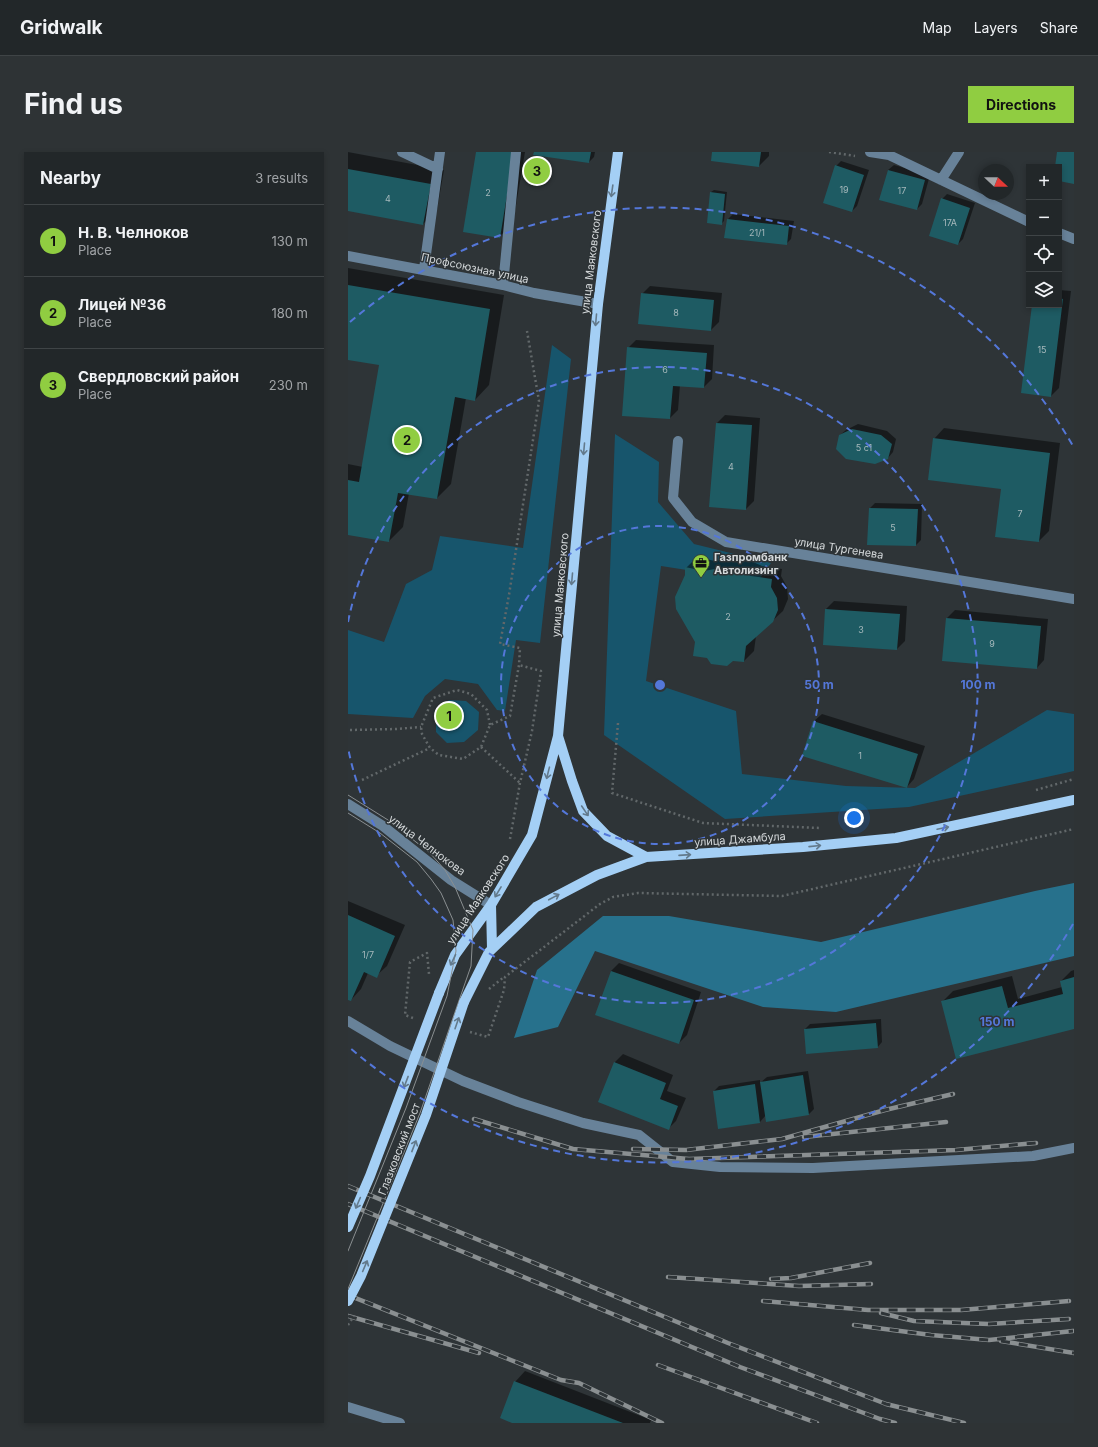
<!DOCTYPE html>
<html lang="en">
<head>
<meta charset="utf-8">
<style>
  :root { --surface:#222729; --page:#2e3335; --text:#f1f3f6; --muted:#a2a5a8; --line:#3f4446; --accent:#90cd41 }
  body { margin:0; font-family:Inter,sans-serif; background:var(--page); color:var(--text) }
  .controls { position:absolute; right:12px; top:12px; display:grid; overflow:hidden; border-radius:0px; box-shadow:0 2px 6px #0003 }
  .controls button { width:36px; height:36px; display:grid; place-items:center; padding:0; border:0; border-bottom:1px solid var(--line); background:var(--surface); color:var(--text); font:20px sans-serif }
  .compass { position:absolute; left:630px; top:12px; width:36px; height:36px; border-radius:50%; background:var(--surface); box-shadow:0 2px 6px #0003; rotate:112deg }
  .you { position:absolute; left:506px; top:666px; width:14px; height:14px; margin:-10px; border:3px solid #fff; border-radius:50%; background:#1a73e8; box-shadow:0 0 0 6px #1a73e833 }
  .badge { display:grid; place-items:center; width:26px; height:26px; border-radius:50%; background:var(--accent); color:#111; font-size:13px; font-weight:700 }
  .pin { position:absolute; translate:-50% -50%; border:2px solid #fff; box-shadow:0 1px 4px #0006 }
  .list { margin:0; padding:0; list-style:none }
  h2 { display:flex; justify-content:space-between; align-items:center; height:52px; margin:0; padding:0 16px; font-size:17px }
  h2 small { font-size:13px; font-weight:400; color:var(--muted) }
  .list li { display:grid; grid-template-columns:26px 1fr auto; gap:12px; align-items:center; box-sizing:border-box; height:72px; padding:0 16px; border-top:1px solid var(--line) }
  .list b { display:block; font-size:15px; white-space:nowrap }
  .list p { margin:0; font-size:13px; white-space:nowrap; color:var(--muted) }
  .list em { font-size:13px; font-style:normal; color:var(--muted) }
  .icon { flex:none; width:22px; height:22px; fill:none; stroke:currentColor; stroke-width:2; stroke-linecap:round; stroke-linejoin:round }
  .map { position:relative; flex:none; width:726px; height:1271px; overflow:hidden; border-radius:0px }
  header { display:flex; align-items:center; gap:24px; box-sizing:border-box; height:56px; padding:0 20px; background:var(--surface); border-bottom:1px solid var(--line) }
  header strong { font-size:19px }
  nav { display:flex; gap:22px; margin-inline-start:auto; font-size:14px }
  .intro { display:flex; align-items:center; justify-content:space-between; box-sizing:border-box; height:96px; padding:0 24px }
  h1 { margin:0; font-size:28px }
  .button { padding:10px 18px; border-radius:0px; background:var(--accent); color:#111; font-size:14px; font-weight:700 }
  main { display:flex; gap:24px; padding:0 24px }
  aside { flex:1; background:var(--surface); border-radius:0px; box-shadow:0 2px 6px #0003 }
  .map>svg:first-child { display:block }
  .green { fill:#17556c }
  .forest { fill:#27718c }
  .shadow { fill:#0007 }
  .building { fill:#1e5b63 }
  .lines { fill:none; stroke-linecap:round; stroke-linejoin:round }
  .path { stroke:#62686a; stroke-width:2.5; stroke-dasharray:2 3; stroke-linecap:butt }
  .minor { stroke:#688299; stroke-width:10 }
  .major { stroke:#a4cff5; stroke-width:10 }
  .tram { stroke:#8a8f91; stroke-width:1 }
  .rail-casing { stroke:#8a8f91; stroke-width:4.5 }
  .rail { stroke:#2e3437; stroke-width:3; stroke-dasharray:9; stroke-linecap:butt }
  .path-bridge { stroke:#62686a; stroke-width:2.5; stroke-dasharray:2 3; stroke-linecap:butt }
  .major-bridge { stroke:#a4cff5; stroke-width:10 }
  .oneway { stroke:#637a8c }
  .ring { fill:none; stroke:#5477d9; stroke-width:2; stroke-dasharray:7 5 }
  .labels { text-anchor:middle; dominant-baseline:central; stroke-width:3; stroke-linejoin:round; paint-order:stroke }
  .number-label { font-size:9px; fill:#a6b9bc }
  .street-label { font-size:11px; fill:#d4d8da; stroke:#2e3437 }
  .poi-label { font-size:11px; font-weight:bold; fill:#d4d8da; stroke:#2e3437; text-anchor:start }
  .centre { fill:#5477d9; stroke:#2e3437; stroke-width:2 }
  .ring-label { font-size:12px; text-anchor:middle; font-weight:bold; fill:#5477d9; stroke:#2e3437; stroke-width:3; stroke-linejoin:round; paint-order:stroke }
</style>
</head>
<body>
<header>
<strong>Gridwalk</strong>
<nav><a>Map</a><a>Layers</a><a>Share</a></nav>
</header>
<div class="intro"><h1>Find us</h1><a class="button">Directions</a></div>
<main>
<aside>
<h2>Nearby<small>3 results</small></h2>
<ul class="list">
<li><span class="badge">1</span><div><b>Н. В. Челноков</b><p>Place</p></div><em>130 m</em></li>
<li><span class="badge">2</span><div><b>Лицей №36</b><p>Place</p></div><em>180 m</em></li>
<li><span class="badge">3</span><div><b>Свердловский район</b><p>Place</p></div><em>230 m</em></li>
</ul>
</aside>
<div class="map">
<svg width="726" height="1271" viewBox="0 0 726 1271">
  <rect width="100%" height="100%" fill="#2e3437"/>
  <path class="green" d="M204,193L223,207L192,491L168,488L157,559L149,558L130,532L97,527L77,544L65,566L0,562V478L36,490L58,432L84,418L92,384L175,396Z
    M267,282L311,310L310,350L346,392L423,411L410,429L313,414L298,529L388,559L394,622L498,634L567,636L699,558L726,562V619L561,655L377,667L256,583Z
    M101,548L118,549L131,560L130,578L116,590L99,591L88,580V561Z"/>
  <path class="forest" d="M726,731V804L488,860L415,855L247,799L210,875L166,886L189,818L255,764H321L473,790L687,739Z"/>
  <path class="shadow" d="M0,0L96,18L89,58L75,72L0,58Z
    M129,0H177L165,71L151,85Z
    M187,0H247L246,5L241,10Z
    M365,0H421V4L411,14Z
    M493,9L521,18L509,54L504,59L488,14Z
    M546,13L582,23L574,52L569,57L540,18Z
    M366,38L379,40L376,69L373,72L363,40Z
    M599,42L627,51L615,87L610,92L594,47Z
    M385,62L446,69L443,87L438,92L380,67Z
    M0,116L156,143L141,233L127,248L118,246L103,332L89,346L61,341L55,375L41,389L0,382V312L15,315L32,212L0,207Z
    M302,134L374,141L371,170L363,178L294,142Z
    M711,138L723,139L711,236L703,244L685,153H711Z
    M288,188L366,193L364,227L356,235L332,233L330,258L322,266L280,196Z
    M377,263L412,266L406,349L398,357L362,354L369,271Z
    M510,272L539,279L548,287L545,300L540,306L492,283L498,278Z
    M596,276L712,291L701,379L691,389L654,336L586,287Z
    M527,351L574,352L573,388L568,393L522,356Z
    M349,405L367,409L383,406L403,409L414,414L434,417L433,424L439,435L440,447L435,459L408,484L406,499L396,509L348,490L338,423V416Z
    M486,449L559,454L557,489L549,497L478,457Z
    M607,458L700,467L696,508L689,516L595,508L599,466Z
    M474,562L577,594L566,627L559,635L456,603L466,569Z
    M0,749L57,773L39,814L28,824L20,821L13,837L3,848L0,846Z
    M271,811L353,840L339,883L331,891L263,819Z
    M726,818V876L594,850L605,839L664,824L670,847L714,835L713,829L723,819Z
    M533,867L534,890L529,896L457,877L462,872Z
    M275,902L325,923L319,939L338,946L328,969L320,977L252,949L267,910Z
    M460,919L466,957L461,962L418,963L412,970L371,976L366,939L371,934L412,928V931L419,925Z
    M177,1219L303,1268L302,1271H167V1230Z"/>
  <path class="building" d="M128,0H166L152,86L115,80Z
    M186,0H243L241,11L185,3Z
    M364,0H413L411,15L363,9Z
    M709,0H726V32L711,29V15H707Z
    M487,13L516,23L504,60L475,51Z
    M0,17L83,32L75,73L0,59Z
    M540,18L577,28L569,58L531,48Z
    M362,40L377,42L374,73L359,71Z
    M593,46L622,56L610,93L581,84Z
    M379,67L441,74L439,93L376,86Z
    M0,133L142,157L127,249L107,245L89,347L50,341L41,390L0,383V328L11,330L31,213L0,208Z
    M293,141L366,148L363,179L290,172Z
    M711,146L715,147L703,245L673,241L684,153H711Z
    M279,195L359,201L356,236L325,234L322,267L274,264Z
    M368,271L404,273L398,358L361,355Z
    M504,277L533,283L544,292L540,307L527,312L498,307L488,297L491,283Z
    M585,286L702,301L691,390L647,385L653,337L580,328Z
    M521,356L570,357L568,394L519,393Z
    M337,415L356,419L372,416L392,419L403,424L424,427L423,435L429,446L430,458L425,470L398,494L396,510L385,509L379,514L363,512L359,506L345,504L347,490L328,457L327,445L337,423Z
    M477,457L552,462L549,498L475,493Z
    M598,466L693,474L689,517L594,509Z
    M465,569L570,602L559,636L454,604Z
    M0,763L47,784L29,826L16,820L3,849L0,848Z
    M263,819L346,848L331,892L247,863Z
    M726,825V877L608,907L593,849L654,834L660,856L715,842L712,829Z
    M528,871L530,896L458,902L456,877Z
    M266,910L318,931L312,947L330,954L321,978L250,950Z
    M455,923L461,963L418,970L412,930Z
    M407,932L412,971L370,977L365,939Z
    M166,1229L275,1271H164L152,1266Z"/>
  <g class="lines">
    <path class="path" d="M481,0L507,4
      M270,571L264,641L355,671L472,676
      M142,573L139,558L123,542L109,538L85,546L73,575L74,582L82,596L91,603L115,607L133,595L142,573L162,564L171,513L172,496L152,492L161,443L191,249L179,179
      M2,578L48,577L73,575
      M133,595L172,631
      M14,628L82,596
      M688,638L726,627
      M162,687L172,631L184,579L193,519L171,513
      M141,837L156,825
      M65,866L57,863L62,810L79,801L81,822
      M122,880L140,885L156,838L157,825L252,752L265,745L290,741L434,744L726,677"/>
    <path class="minor" d="M54,0L90,17
      M522,0L541,3L681,70
      M593,28L611,0
      M711,81L726,87
      M0,104L155,133L186,141L250,152
      M76,117L92,0
      M155,133L168,0
      M330,289L325,346L344,370L378,390L726,447
      M0,652L35,674L103,728L143,753
      M0,869L42,894L115,929L170,950L235,971L291,983L325,1010L372,1015L465,1016L685,1004L726,996
      M0,1255L52,1271"/>
    <path class="major" d="M210,584L224,629L235,659L259,684L298,705
      M143,753L144,797
      M91,841L107,803L143,753L184,683L210,584L250,152L270,0
      M116,850L141,800L188,755L249,723L298,705L455,695L548,686L726,648"/>
    <path class="tram" d="M0,643L40,668L82,701L97,718L107,735L125,778L123,814L72,961L0,1137
      M0,661L32,681L69,710L83,727L93,741L105,768L108,799L99,844L58,956L0,1099"/>
    <defs>
      <path id="rail" d="M126,967L225,997L341,1007L608,998L688,991
        M456,985L598,970
        M285,997L338,998L434,987L537,958L605,942
        M0,1034L380,1191L538,1252L616,1271
        M0,1052L392,1215L532,1267L547,1271
        M320,1125L451,1134L523,1132
        M423,1127L443,1126L522,1111
        M0,1143L213,1228L231,1231L314,1271
        M415,1149L520,1158H613L721,1149
        M533,1161L566,1169L641,1172L721,1167
        M0,1164L131,1201
        M506,1173L583,1183L641,1188L725,1179
        M653,1189L726,1201
        M310,1213L469,1271"/>
    </defs>
    <use href="#rail" class="rail-casing"/>
    <use href="#rail" class="rail"/>
    <path class="path-bridge" d="M0,1173L6,1164"/>
    <path class="major-bridge" d="M0,1075L22,1024L91,841
      M0,1149L13,1124L78,963L116,850"/>
  </g>
  <defs><path id="oneway-shaft" d="M-6 0H5M1.5-3L5.5 0L1.5 3" fill="none" stroke-width="1.6" stroke-linecap="round" stroke-linejoin="round"/></defs>
  <g class="oneway">
    <use href="#oneway-shaft" transform="translate(264 39) rotate(98)"/>
    <use href="#oneway-shaft" transform="translate(248 168) rotate(95)"/>
    <use href="#oneway-shaft" transform="translate(236 297) rotate(95)"/>
    <use href="#oneway-shaft" transform="translate(224 427) rotate(95)"/>
    <use href="#oneway-shaft" transform="translate(200 621) rotate(104)"/>
    <use href="#oneway-shaft" transform="translate(237 659) rotate(56)"/>
    <use href="#oneway-shaft" transform="translate(595 676) rotate(-12)"/>
    <use href="#oneway-shaft" transform="translate(467 694) rotate(-6)"/>
    <use href="#oneway-shaft" transform="translate(337 703) rotate(-4)"/>
    <use href="#oneway-shaft" transform="translate(150 740) rotate(121)"/>
    <use href="#oneway-shaft" transform="translate(206 745) rotate(-28)"/>
    <use href="#oneway-shaft" transform="translate(105 808) rotate(115)"/>
    <use href="#oneway-shaft" transform="translate(109 871) rotate(-71)"/>
    <use href="#oneway-shaft" transform="translate(58 930) rotate(111)"/>
    <use href="#oneway-shaft" transform="translate(66 994) rotate(-69)"/>
    <use href="#oneway-shaft" transform="translate(10 1051) rotate(113)"/>
    <use href="#oneway-shaft" transform="translate(17 1114) rotate(-67)"/>
  </g>
  <g class="ring">
    <circle cx="312" cy="533" r="159"/>
    <path d="M0 470A318 318 0 1 1 0 596"/>
    <path d="M725 772A477 477 0 0 1 2 896M2 170A477 477 0 0 1 725 294"/>
  </g>
  <defs>
    <symbol id="office-pin" viewBox="-11 -11 22 30"><path d="M0 17L-7.5 6A9.5 9.5 0 1 1 7.5 6Z" fill="#90cd41" stroke="#2e3437"/><path d="M-6-3h4V-5.5h4V-3h4V5H-6ZM-1-4.5V-3h2v-1.5ZM-6 0V1H6V0Z" fill="#111"/></symbol>
  </defs>
  <g fill-rule="evenodd">
    <use href="#office-pin" x="343" y="401" width="20" height="27"/>
  </g>
  <g class="labels">
    <g class="number-label">
      <text x="496" y="37">19</text>
      <text x="554" y="38">17</text>
      <text x="140" y="40">2</text>
      <text x="40" y="46">4</text>
      <text x="602" y="70">17А</text>
      <text x="409" y="80">21/1</text>
      <text x="328" y="160">8</text>
      <text x="694" y="197">15</text>
      <text x="317" y="217">6</text>
      <text x="516" y="295">5 с1</text>
      <text x="383" y="314">4</text>
      <text x="672" y="361">7</text>
      <text x="545" y="375">5</text>
      <text x="380" y="464">2</text>
      <text x="513" y="477">3</text>
      <text x="644" y="491">9</text>
      <text x="512" y="603">1</text>
      <text x="20" y="802">1/7</text>
    </g>
    <g class="street-label">
      <text transform="translate(243 110) rotate(-83)">улица Маяковского</text>
      <text transform="translate(127 116) rotate(12)">Профсоюзная улица</text>
      <text transform="translate(491 396) rotate(9)">улица Тургенева</text>
      <text transform="translate(212 433) rotate(-85)">улица Маяковского</text>
      <text transform="translate(392 687) rotate(-4)">улица Джамбула</text>
      <text transform="translate(79 693) rotate(37)">улица Челнокова</text>
      <text transform="translate(130 747) rotate(-57)">улица Маяковского</text>
      <text transform="translate(51 997) rotate(-69)">Глазковский мост</text>
    </g>
    <g class="poi-label">
      <text x="366" y="405">Газпромбанк<tspan x="366" dy="13">Автолизинг</tspan></text>
    </g>
  </g>
  <circle cx="312" cy="533" r="6" class="centre"/>
  <g class="ring-label">
    <text x="471" y="537">50 m</text>
    <text x="630" y="537">100 m</text>
    <text x="649" y="874">150 m</text>
  </g>
</svg>
<div class="controls">
<button>+</button>
<button>−</button>
<button><svg class="icon" aria-label="locate" viewBox="0 0 24 24"><circle cx="12" cy="12" r="6"/><path d="M12 2v4M12 18v4M2 12h4M18 12h4"/></svg></button>
<button><svg class="icon" aria-label="layers" viewBox="0 0 24 24"><path d="M12 4l9 5-9 5-9-5zM3 14l9 5 9-5"/></svg></button>
</div>
<svg class="compass" viewBox="-18 -18 36 36"><path d="M0-13l5 13h-10z" fill="#e53935"/><path d="M0 13l5-13h-10z" fill="#a2a5a8"/></svg>
<div class="you"></div>
<div class="pin badge" style="left:101px;top:564px">1</div>
<div class="pin badge" style="left:59px;top:288px">2</div>
<div class="pin badge" style="left:189px;top:19px">3</div>
</div>
</main>
</body>
</html>
